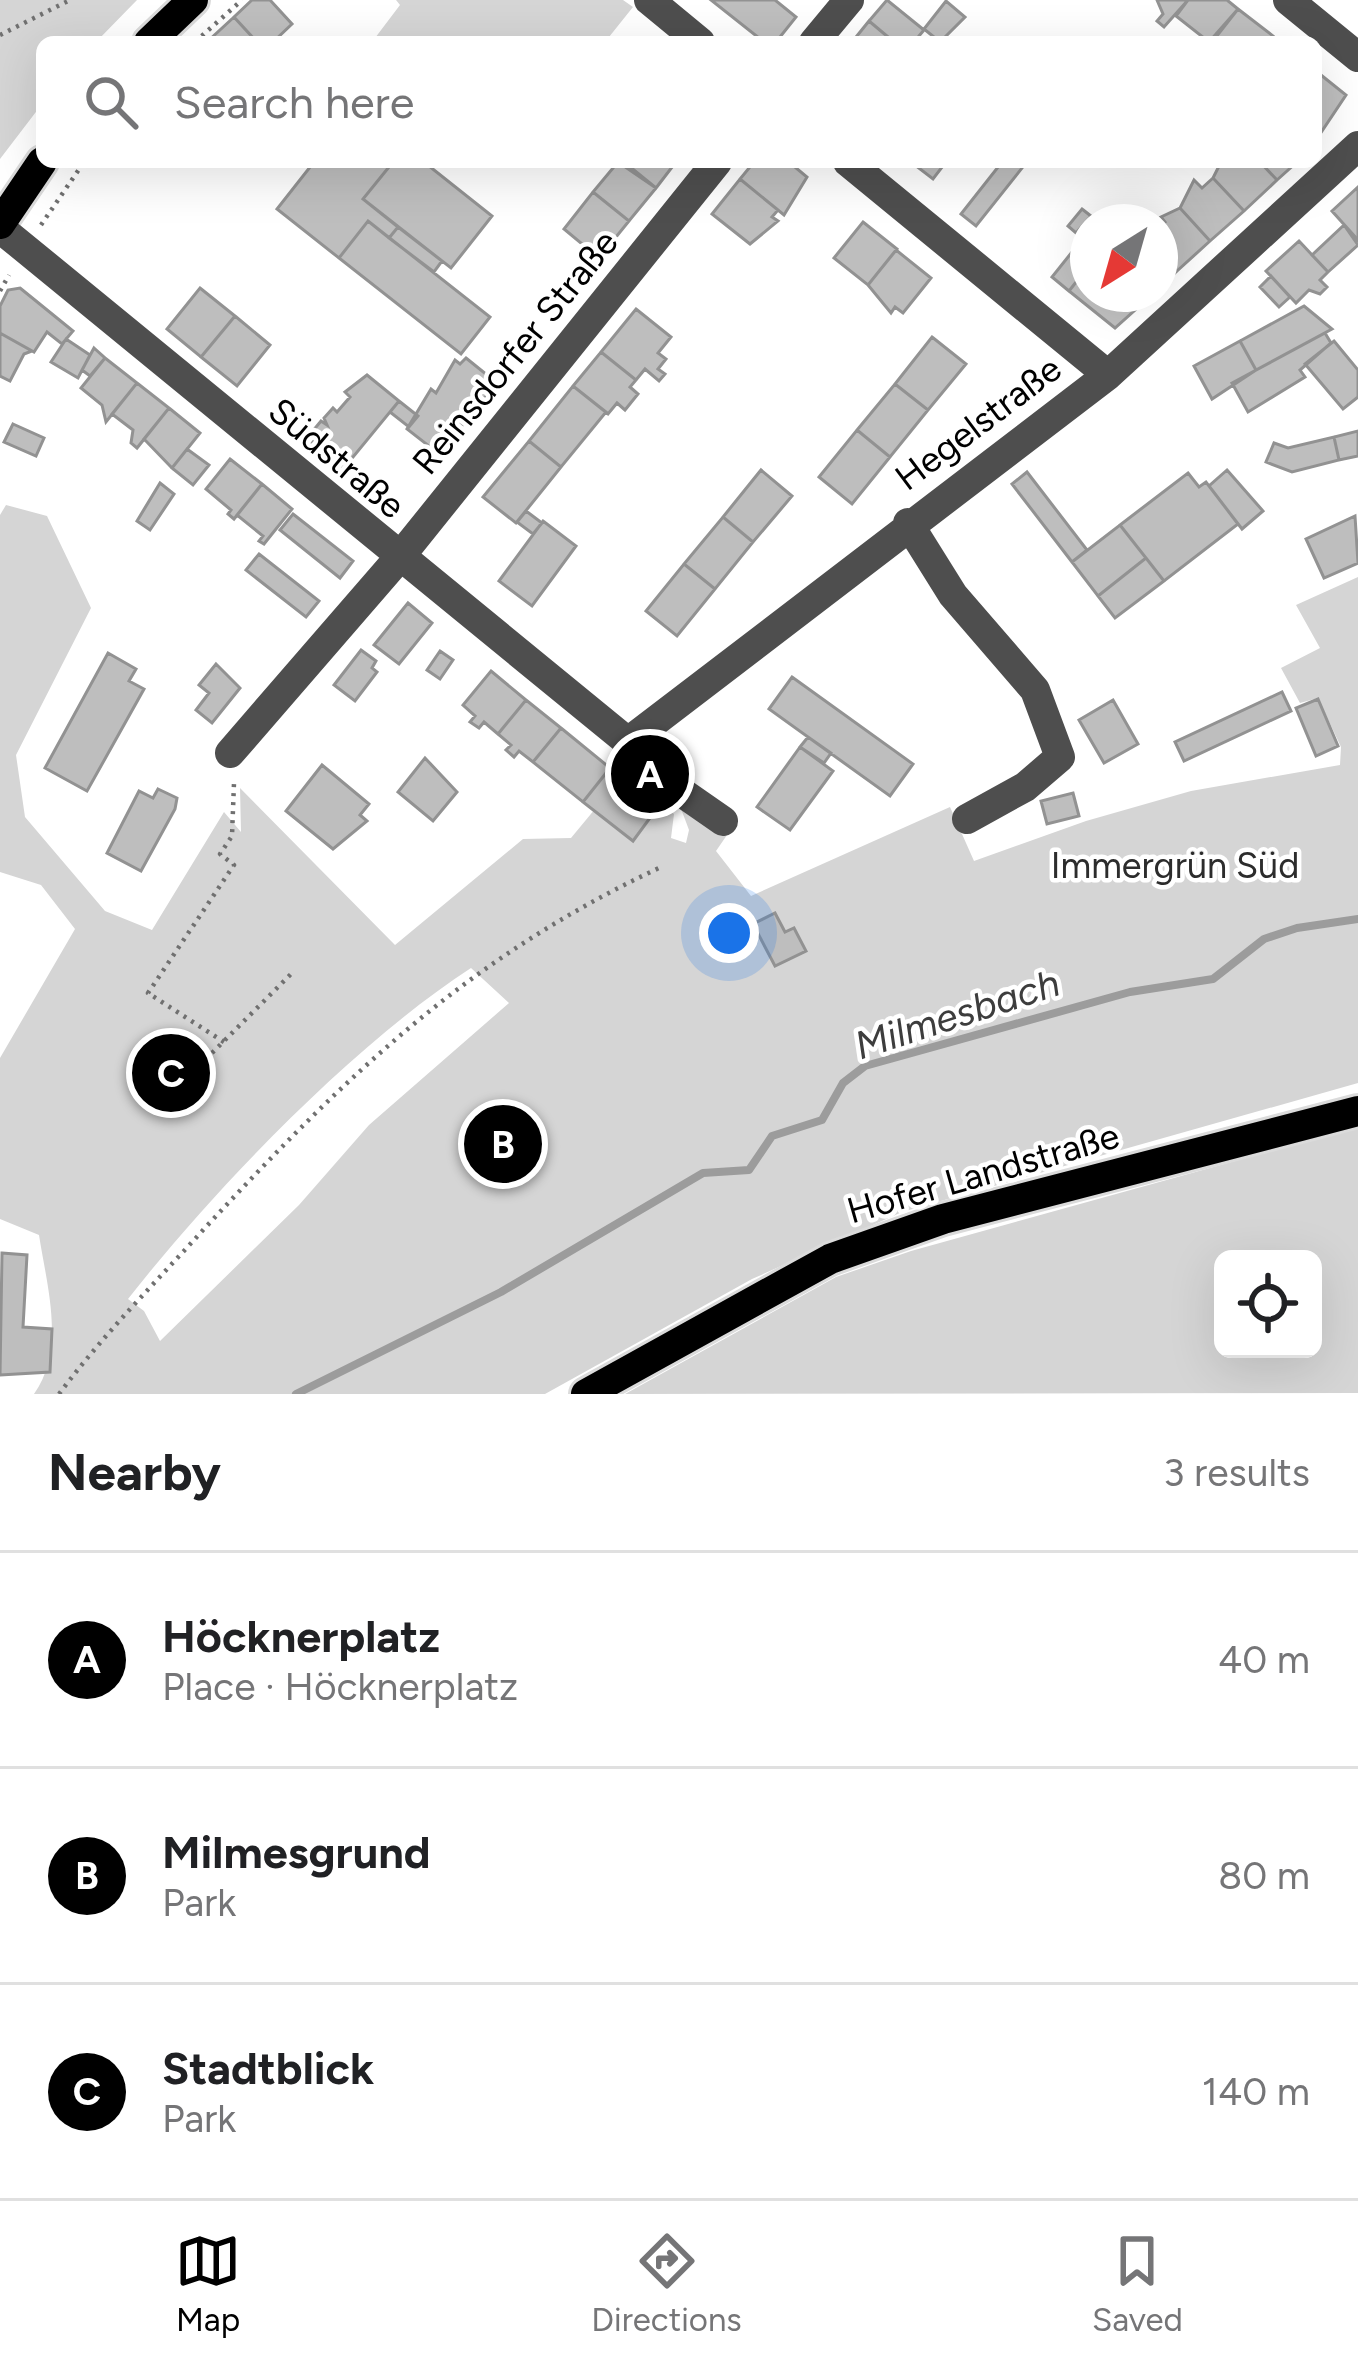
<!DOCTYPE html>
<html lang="en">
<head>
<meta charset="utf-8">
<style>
  :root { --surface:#fff; --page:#f6f6f6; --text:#202124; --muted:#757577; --line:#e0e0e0; --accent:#000 }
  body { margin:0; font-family:Figtree,sans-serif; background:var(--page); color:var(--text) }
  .controls { position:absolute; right:36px; bottom:36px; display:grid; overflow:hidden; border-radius:18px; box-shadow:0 12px 48px #0002 }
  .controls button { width:108px; height:108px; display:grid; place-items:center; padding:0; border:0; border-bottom:3px solid var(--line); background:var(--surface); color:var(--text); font:60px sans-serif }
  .compass { position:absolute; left:1070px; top:204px; width:108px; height:108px; border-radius:50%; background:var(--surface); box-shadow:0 12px 48px #0002; rotate:217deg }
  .you { position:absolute; left:729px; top:933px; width:42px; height:42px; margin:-30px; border:9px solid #fff; border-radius:50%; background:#1a73e8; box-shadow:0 0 0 18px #1a73e833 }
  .badge { display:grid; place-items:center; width:78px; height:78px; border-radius:50%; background:var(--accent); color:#fff; font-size:39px; font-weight:700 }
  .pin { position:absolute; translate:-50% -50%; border:6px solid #fff; box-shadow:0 3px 12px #0006 }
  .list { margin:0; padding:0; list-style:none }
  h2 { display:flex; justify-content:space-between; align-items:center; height:156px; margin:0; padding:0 48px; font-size:51px }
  h2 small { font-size:39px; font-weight:400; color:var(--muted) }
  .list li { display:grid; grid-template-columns:78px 1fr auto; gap:36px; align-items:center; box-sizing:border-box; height:216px; padding:0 48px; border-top:3px solid var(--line) }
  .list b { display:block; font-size:45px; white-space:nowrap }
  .list p { margin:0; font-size:39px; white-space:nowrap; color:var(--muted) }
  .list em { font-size:39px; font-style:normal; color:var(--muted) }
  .icon { flex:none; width:66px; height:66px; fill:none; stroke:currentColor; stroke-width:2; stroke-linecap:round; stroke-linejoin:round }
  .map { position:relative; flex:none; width:1358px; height:1394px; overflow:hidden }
  .search { position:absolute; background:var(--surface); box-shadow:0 12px 48px #0002; left:36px; right:36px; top:36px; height:132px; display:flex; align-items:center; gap:30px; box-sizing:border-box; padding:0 42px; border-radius:18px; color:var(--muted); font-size:45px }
  .sheet { height:804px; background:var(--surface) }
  nav { display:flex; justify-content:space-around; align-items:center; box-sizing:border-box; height:168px; border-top:3px solid var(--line); background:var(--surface); font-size:33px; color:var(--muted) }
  nav a { display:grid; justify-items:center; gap:6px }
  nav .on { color:var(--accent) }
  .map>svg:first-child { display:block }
  .green { fill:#d5d5d5; fill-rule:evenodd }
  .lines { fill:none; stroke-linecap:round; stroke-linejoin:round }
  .stream { stroke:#9c9c9c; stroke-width:8 }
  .building { fill:#bebebe; stroke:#929292; stroke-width:3 }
  .major-casing { stroke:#dbdbdb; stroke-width:36 }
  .path { stroke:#707070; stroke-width:4.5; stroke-dasharray:3 6; stroke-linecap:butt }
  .minor { stroke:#4e4e4e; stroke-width:30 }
  .major { stroke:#000; stroke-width:30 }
  .tram { stroke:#000; stroke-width:3 }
  .labels { text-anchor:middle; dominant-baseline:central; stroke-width:9; stroke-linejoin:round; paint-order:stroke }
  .street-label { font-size:36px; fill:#000; stroke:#fff }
  .park-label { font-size:36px; fill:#2c2c2c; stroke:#fff }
  .water-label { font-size:39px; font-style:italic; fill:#3d3d3d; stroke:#fff }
</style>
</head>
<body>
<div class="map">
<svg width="1358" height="1394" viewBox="0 0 1358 1394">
  <rect width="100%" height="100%" fill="#fff"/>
  <path class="green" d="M0,0H137L96,42H42V104L0,159Z
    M396,0H623L633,7L605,42H372L400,5Z
    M6,505L47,516L91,608L16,755L25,817L105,911L152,930L224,812L241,832L240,788L395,945L523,839L571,838L624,774L674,814L671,838L686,843L689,830L677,798L727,835L716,851L751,896L950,807L974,861L1086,821L1191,791L1340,765L1341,747L1318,698L1300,703L1281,668L1320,648L1296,605L1358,577V1083L902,1212L752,1279L545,1394H34C66,1349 47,1287 39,1235L0,1219V1058L75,929L41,885L0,872V515ZM471,968L509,1003L369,1125L299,1205L160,1341L144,1311L128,1299C215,1188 354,1044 471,968Z
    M1358,1127V1393L625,1394L836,1277L911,1251ZM1223,1259H1313V1349H1223Z"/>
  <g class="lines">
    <path class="stream" d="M296,1394L501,1292L703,1173L749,1170L772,1136L822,1120L843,1083L865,1066L1130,992L1213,979L1264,939L1297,928L1358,919"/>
  </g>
  <path class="building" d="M252,0H270L292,24L273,42H257L234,17Z
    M711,0H775L796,17L776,42H764Z
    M887,0L924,30L914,42H894L869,21Z
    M1157,0H1188L1164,27L1157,21L1163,14Z
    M1188,0H1227L1238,9L1209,42L1176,16Z
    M946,1L965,17L940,42L924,29Z
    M1238,9L1273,36L1269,42H1212Z
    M234,17L257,42H207Z
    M869,21L894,42H852Z
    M1316,71L1346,95L1316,140Z
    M314,162H393L363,199L398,227L389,238L368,221L339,258L277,209Z
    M393,162H424L492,216L451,268L363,199Z
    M618,162L656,188L629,221L593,192Z
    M624,162H676L656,188Z
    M754,162H789L807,177L784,215L740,179Z
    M911,162H946L933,179Z
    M1002,162L1026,163L976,226L961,214Z
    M1221,162H1260L1277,180L1244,211L1213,178Z
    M1260,162H1297L1277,180Z
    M1213,178L1244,211L1210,241L1180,208L1194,180L1202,188Z
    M740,179L778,210L772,217L778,221L750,244L712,214Z
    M1358,187V240L1332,211Z
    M593,192L629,221L599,258L564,229Z
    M1180,208L1210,241L1177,271L1160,253V226L1165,222L1161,217Z
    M1082,209L1091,216L1076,233L1068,226Z
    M368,221L490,317L461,354L339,258Z
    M863,222L897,249L868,285L834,258Z
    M1344,225L1358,245L1328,272L1312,255Z
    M398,227L442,261L434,272L389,238Z
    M1299,241L1328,272L1320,280L1327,287L1320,294L1309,290L1296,303L1266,271Z
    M1080,242L1088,249V267L1069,291L1052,277Z
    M896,250L931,278L903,313L895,307L891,313L868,285Z
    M1160,253L1177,271L1160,287Z
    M1088,267V294H1139L1145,301L1115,328L1069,291Z
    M1271,276L1290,297L1279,307L1260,287Z
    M20,288L73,331L62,344L47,332L34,352L0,333V306L8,290Z
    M200,288L235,316L201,357L167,329Z
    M1304,306L1332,329L1256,370L1240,341Z
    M636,309L671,337L658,353L666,359L658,369L665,374L659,381L645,369L636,380L601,352Z
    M235,316L270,345L237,386L201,357Z
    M0,333L32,351L24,354L10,381L0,376Z
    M1325,333L1331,343L1300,370L1305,377L1248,412L1232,383Z
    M932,337L966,364L928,410L895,384Z
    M66,339L90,355L78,378L51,362Z
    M1240,341L1256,370L1212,399L1194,366Z
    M1334,341L1358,370V397L1343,409L1305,364Z
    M94,348L105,358L90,376L82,370Z
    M601,352L636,380L630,387L638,394L625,410L617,403L608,414L573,386Z
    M105,358L137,383L106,422L102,405L81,388Z
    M466,358L497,383L439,454L407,429L431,389L436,393L455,360L460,364Z
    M367,375L399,401L340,473L309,447L318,436L312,432L321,421L327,425L324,418L333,408L337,412L350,397L345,392Z
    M137,383L169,408L137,448L131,443L133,430L112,414Z
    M895,384L928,410L890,457L857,430Z
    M573,386L606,412L561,467L529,441Z
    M399,401L418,416L409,427L390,412Z
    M169,408L200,433L172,468L144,439Z
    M13,424L44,438L36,456L4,442Z
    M857,430L890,457L852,504L819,477Z
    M1358,431V456L1339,460L1334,437Z
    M1334,437L1339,460L1292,472L1266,462L1274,443L1288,448Z
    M529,441L561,467L516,523L483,497Z
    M187,449L209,465L193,485L172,468Z
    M230,459L262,484L234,519L228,514L231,510L206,489Z
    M761,470L792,496L753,542L723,517Z
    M1227,470L1263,511L1242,529L1209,486Z
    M1027,472L1087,550L1072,562L1012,484Z
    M1188,473L1199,487L1206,482L1238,524L1164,581L1120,525Z
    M160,483L174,494L150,530L137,521Z
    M262,484L292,509L264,544L259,541L263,536L237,515Z
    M526,511L542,523L533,534L517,522Z
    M293,514L353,561L340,578L280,530Z
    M1355,516L1358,563L1324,578L1306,539Z
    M723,517L753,542L715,589L684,564Z
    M543,521L576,546L532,606L499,581Z
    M1120,525L1146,558L1098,596L1072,562Z
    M259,554L319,601L306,617L246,570Z
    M1146,558L1164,581L1115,618L1098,596Z
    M684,564L715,589L677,636L646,611Z
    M408,603L432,623L399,664L374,645Z
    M361,650L376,661L372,668L377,672L355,701L334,685Z
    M440,651L453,660L440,679L427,670Z
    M108,653L136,669L129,681L144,689L87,791L45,768Z
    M216,664L240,688L212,723L196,710L209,693L199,685Z
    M491,671L526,700L498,734L484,722L479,728L470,722L475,716L463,705Z
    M792,677L913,764L890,796L769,709Z
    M1282,692L1291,711L1184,761L1175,742Z
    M1318,699L1338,746L1316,756L1296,708Z
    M526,700L561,728L533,762L519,751L514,757L506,750L511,745L498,734Z
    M1113,700L1138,744L1104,763L1079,720Z
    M561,728L610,768L583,802L533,762Z
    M808,737L831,753L824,763L800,747Z
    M800,747L833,771L790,830L757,807Z
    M425,758L457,792L433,821L398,792Z
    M322,765L369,804L360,815L367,821L333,849L286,811Z
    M610,768L658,807L633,841L583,802Z
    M158,789L177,798L175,809L141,871L107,853L139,791L153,798Z
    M1073,793L1079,816L1047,824L1041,801Z
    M775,913L785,932L794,928L806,951L775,966L753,924Z
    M2,1253L27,1255L23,1327L52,1329L50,1372L0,1375Z"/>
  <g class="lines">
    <defs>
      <path id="major" d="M149,42L193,0
        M0,224L42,162
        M586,1394L830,1259L943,1219L1358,1111"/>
    </defs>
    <use href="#major" class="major-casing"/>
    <path class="path" d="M0,35L70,0
      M195,42L242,0
      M41,225L84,162
      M0,291L9,275
      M224,1042L148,993L234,865L220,854L232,836L234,783
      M212,1053L292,973
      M59,1394C103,1335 155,1283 204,1229C346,1076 467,958 659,868"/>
    <path class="minor" d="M649,0L700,42
      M1288,0L1358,57
      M814,42L849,0
      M848,162L1108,375
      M0,228L628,742L664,780L723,821
      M908,523L953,595L1035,690L1060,757L1025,787L967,819
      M628,742L1108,375L1358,146
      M230,753L398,559L717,162"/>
    <use href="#major" class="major"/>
    <path class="tram" d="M157,42L202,0
      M0,234L49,162"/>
  </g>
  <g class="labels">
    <g class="street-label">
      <text transform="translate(515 352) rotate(-51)">Reinsdorfer Straße</text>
      <text transform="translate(978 423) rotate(-37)">Hegelstraße</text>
      <text transform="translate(337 458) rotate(40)">Südstraße</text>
      <text transform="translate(983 1173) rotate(-16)">Hofer Landstraße</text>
    </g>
    <g class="park-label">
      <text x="1175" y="865">Immergrün Süd</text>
    </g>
    <g class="water-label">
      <text transform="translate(957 1014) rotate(-18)">Milmesbach</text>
    </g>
  </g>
</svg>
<div class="controls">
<button><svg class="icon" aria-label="locate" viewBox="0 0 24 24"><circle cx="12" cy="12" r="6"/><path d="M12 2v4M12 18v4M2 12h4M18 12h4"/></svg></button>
</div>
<svg class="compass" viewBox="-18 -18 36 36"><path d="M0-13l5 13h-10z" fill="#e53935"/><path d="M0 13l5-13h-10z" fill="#757577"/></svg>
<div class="you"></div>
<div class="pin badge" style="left:650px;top:774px">A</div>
<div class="pin badge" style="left:503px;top:1144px">B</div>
<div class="pin badge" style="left:171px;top:1073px">C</div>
<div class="search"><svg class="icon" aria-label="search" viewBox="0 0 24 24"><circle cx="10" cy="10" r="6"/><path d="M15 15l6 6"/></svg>Search here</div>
</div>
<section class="sheet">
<h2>Nearby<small>3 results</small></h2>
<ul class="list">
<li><span class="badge">A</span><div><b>Höcknerplatz</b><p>Place · Höcknerplatz</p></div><em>40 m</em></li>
<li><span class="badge">B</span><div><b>Milmesgrund</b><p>Park</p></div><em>80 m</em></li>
<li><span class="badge">C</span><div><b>Stadtblick</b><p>Park</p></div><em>140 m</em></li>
</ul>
</section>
<nav>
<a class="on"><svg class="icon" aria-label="map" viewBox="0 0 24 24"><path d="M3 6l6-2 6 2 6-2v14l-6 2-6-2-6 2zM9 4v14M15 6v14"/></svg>Map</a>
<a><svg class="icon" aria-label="directions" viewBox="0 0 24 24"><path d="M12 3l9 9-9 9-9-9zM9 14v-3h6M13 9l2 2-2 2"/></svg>Directions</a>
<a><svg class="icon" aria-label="saved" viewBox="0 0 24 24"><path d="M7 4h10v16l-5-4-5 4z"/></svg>Saved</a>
</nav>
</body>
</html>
